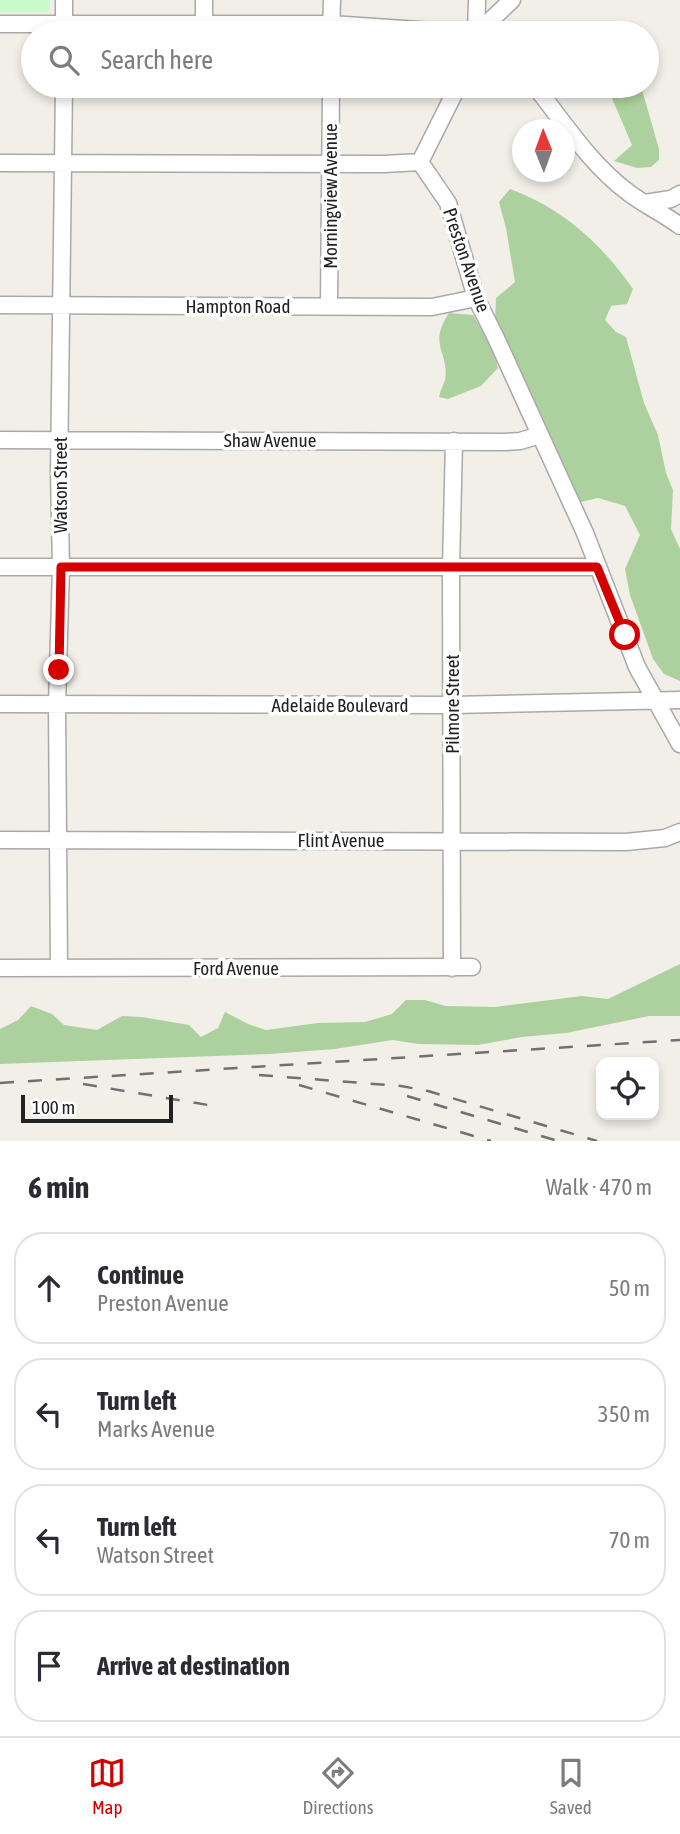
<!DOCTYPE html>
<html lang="en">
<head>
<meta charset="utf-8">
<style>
  :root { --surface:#fff; --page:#f2f2f3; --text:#2b2b33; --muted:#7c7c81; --line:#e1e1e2; --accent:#d40000 }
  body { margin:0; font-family:"Asap Condensed",sans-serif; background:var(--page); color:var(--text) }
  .controls { position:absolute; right:21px; bottom:21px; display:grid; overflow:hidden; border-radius:14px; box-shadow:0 4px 10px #0003 }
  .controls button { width:63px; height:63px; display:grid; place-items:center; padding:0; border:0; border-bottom:2px solid var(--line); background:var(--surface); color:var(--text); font:35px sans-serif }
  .compass { position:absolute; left:512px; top:119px; width:63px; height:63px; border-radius:50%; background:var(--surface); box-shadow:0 4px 10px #0003; rotate:359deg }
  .scale { position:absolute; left:21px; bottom:18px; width:152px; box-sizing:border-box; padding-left:7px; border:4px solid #222; border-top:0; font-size:19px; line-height:24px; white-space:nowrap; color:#222; -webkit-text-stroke:5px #fff; paint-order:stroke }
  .stop { position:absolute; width:21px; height:21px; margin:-16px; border:5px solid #d40000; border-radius:50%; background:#fff }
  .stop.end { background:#d40000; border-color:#fff; box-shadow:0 2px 7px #0008 }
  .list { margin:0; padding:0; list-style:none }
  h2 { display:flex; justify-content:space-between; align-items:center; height:91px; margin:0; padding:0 28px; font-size:30px }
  h2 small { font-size:23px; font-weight:400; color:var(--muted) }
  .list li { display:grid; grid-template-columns:46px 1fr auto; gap:21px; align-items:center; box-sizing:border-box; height:112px; margin:0 14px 14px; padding:0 14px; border:2px solid var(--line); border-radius:28px }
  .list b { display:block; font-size:26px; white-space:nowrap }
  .list p { margin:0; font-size:23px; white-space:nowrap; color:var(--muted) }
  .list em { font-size:23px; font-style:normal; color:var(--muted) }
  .icon { flex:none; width:38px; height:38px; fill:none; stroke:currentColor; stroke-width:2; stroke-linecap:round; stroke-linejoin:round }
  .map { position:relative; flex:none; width:680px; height:1141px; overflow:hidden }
  .search { position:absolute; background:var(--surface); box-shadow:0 4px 10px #0003; left:21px; right:21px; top:21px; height:77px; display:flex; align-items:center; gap:18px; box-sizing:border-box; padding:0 24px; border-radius:38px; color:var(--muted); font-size:26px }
  .sheet { height:595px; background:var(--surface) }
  nav { display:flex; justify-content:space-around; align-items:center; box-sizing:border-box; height:98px; border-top:2px solid var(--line); background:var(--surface); font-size:19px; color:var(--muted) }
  nav a { display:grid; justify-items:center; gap:4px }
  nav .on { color:var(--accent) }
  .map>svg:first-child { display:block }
  .forest { fill:#add19e }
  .park { fill:#c8facc }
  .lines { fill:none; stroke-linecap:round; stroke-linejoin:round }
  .minor-casing { stroke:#a9a9a9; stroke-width:19 }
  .minor { stroke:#fff; stroke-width:16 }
  .rail { stroke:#707070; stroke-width:2.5; stroke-dasharray:14 14; stroke-linecap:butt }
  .route { stroke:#d40000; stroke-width:9 }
  .labels { text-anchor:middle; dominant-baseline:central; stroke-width:7; stroke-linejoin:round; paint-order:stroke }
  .street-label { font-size:19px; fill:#222; stroke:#fff }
</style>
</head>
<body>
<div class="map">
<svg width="680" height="1141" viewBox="0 0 680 1141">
  <rect width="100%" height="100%" fill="#f2efe9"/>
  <path class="forest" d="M603,86H641L659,149V160L651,167L637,168L614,161L632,145L611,96Z
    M510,189C562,208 602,244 633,289L627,304L611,306L605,320L616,332L626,337L644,403L658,435L666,473L673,490L671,529L680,549V681L664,674L653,659L630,595L625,569L640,535L625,506L598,498L581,502L572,493L495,323L496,298L515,282L506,228L499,202Z
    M449,313L473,315L493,350L498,368L481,386L448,399L439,397C440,391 443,386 445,380C450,352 427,346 449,313Z
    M680,964V1016H649L566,1033L522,1037L478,1045L418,1044L393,1040L335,1049L270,1054L0,1064V1029L18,1020L31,1006L52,1014L64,1025L97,1030L122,1016L142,1017L189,1025L201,1037L218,1028L225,1012L248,1024L266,1030L318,1023L365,1022L392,1014L406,1000H425L446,1006L495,1007L582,996L608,999Z"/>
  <path class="park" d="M0,0H50V10L47,12H0Z"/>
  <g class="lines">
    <defs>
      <path id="minor" d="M204,23V0
        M0,24H331L463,33
        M64,33V0
        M331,33L332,0
        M476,33L477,0
        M477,33L512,0
        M535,86C564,123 591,165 629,193C645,205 664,214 680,226
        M420,162L448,203L476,298L496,338L585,533L637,667L680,744
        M420,162L458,86
        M0,163L384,164L420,162
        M645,203L671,199L680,194
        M0,305L432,307L476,298
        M329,306L331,86
        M0,440L505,442L520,441L540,435
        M0,567H597
        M0,704L452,705L680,700
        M0,840L626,842L665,838L680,832
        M0,968L472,967
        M59,968L57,704L61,567L59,473L64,86
        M452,968L451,568L454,441"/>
    </defs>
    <use href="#minor" class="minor-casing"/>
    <use href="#minor" class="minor"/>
    <path class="rail" d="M259,1075L401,1086L428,1091L597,1141
      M0,1083L680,1040
      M83,1084L214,1106
      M299,1085L491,1141
      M407,1096L558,1141"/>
  </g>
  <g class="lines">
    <path class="route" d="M59,670L61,567H597L625,635"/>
  </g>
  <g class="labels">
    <g class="street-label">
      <text transform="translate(330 196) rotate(-90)">Morningview Avenue</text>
      <text transform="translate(467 260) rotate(71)">Preston Avenue</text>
      <text x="238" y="306">Hampton Road</text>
      <text x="270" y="440">Shaw Avenue</text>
      <text transform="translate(60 485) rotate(-90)">Watson Street</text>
      <text transform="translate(452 704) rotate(-90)">Pilmore Street</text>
      <text x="340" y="705">Adelaide Boulevard</text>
      <text x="341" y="840">Flint Avenue</text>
      <text x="236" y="968">Ford Avenue</text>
    </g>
  </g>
</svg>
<div class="controls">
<button><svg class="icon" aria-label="locate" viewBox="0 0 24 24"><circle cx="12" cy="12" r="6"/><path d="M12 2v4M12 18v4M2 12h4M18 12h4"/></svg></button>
</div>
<svg class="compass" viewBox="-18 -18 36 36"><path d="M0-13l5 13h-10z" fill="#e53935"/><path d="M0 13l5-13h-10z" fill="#7c7c81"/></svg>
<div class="scale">100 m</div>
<div class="stop" style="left:625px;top:635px"></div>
<div class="stop end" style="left:59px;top:670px"></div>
<div class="search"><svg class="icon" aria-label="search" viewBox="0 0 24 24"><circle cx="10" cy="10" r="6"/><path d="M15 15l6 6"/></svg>Search here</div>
</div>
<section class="sheet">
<h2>6 min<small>Walk · 470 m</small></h2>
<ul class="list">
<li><svg class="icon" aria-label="ahead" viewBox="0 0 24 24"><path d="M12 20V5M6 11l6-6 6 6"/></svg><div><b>Continue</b><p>Preston Avenue</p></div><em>50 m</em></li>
<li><svg class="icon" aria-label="left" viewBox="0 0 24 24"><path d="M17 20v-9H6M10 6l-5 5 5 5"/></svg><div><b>Turn left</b><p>Marks Avenue</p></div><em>350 m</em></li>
<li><svg class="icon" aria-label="left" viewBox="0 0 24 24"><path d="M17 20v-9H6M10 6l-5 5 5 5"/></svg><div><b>Turn left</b><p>Watson Street</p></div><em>70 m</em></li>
<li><svg class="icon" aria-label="arrive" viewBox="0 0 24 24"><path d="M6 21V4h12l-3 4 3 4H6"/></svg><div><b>Arrive at destination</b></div></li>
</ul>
</section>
<nav>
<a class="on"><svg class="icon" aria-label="map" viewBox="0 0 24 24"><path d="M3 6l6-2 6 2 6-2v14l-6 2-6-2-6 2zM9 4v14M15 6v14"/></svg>Map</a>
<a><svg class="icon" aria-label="directions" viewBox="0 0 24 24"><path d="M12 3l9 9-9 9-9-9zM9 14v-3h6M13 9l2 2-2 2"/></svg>Directions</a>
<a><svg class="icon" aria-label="saved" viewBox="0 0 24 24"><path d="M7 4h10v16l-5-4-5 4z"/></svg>Saved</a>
</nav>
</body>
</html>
